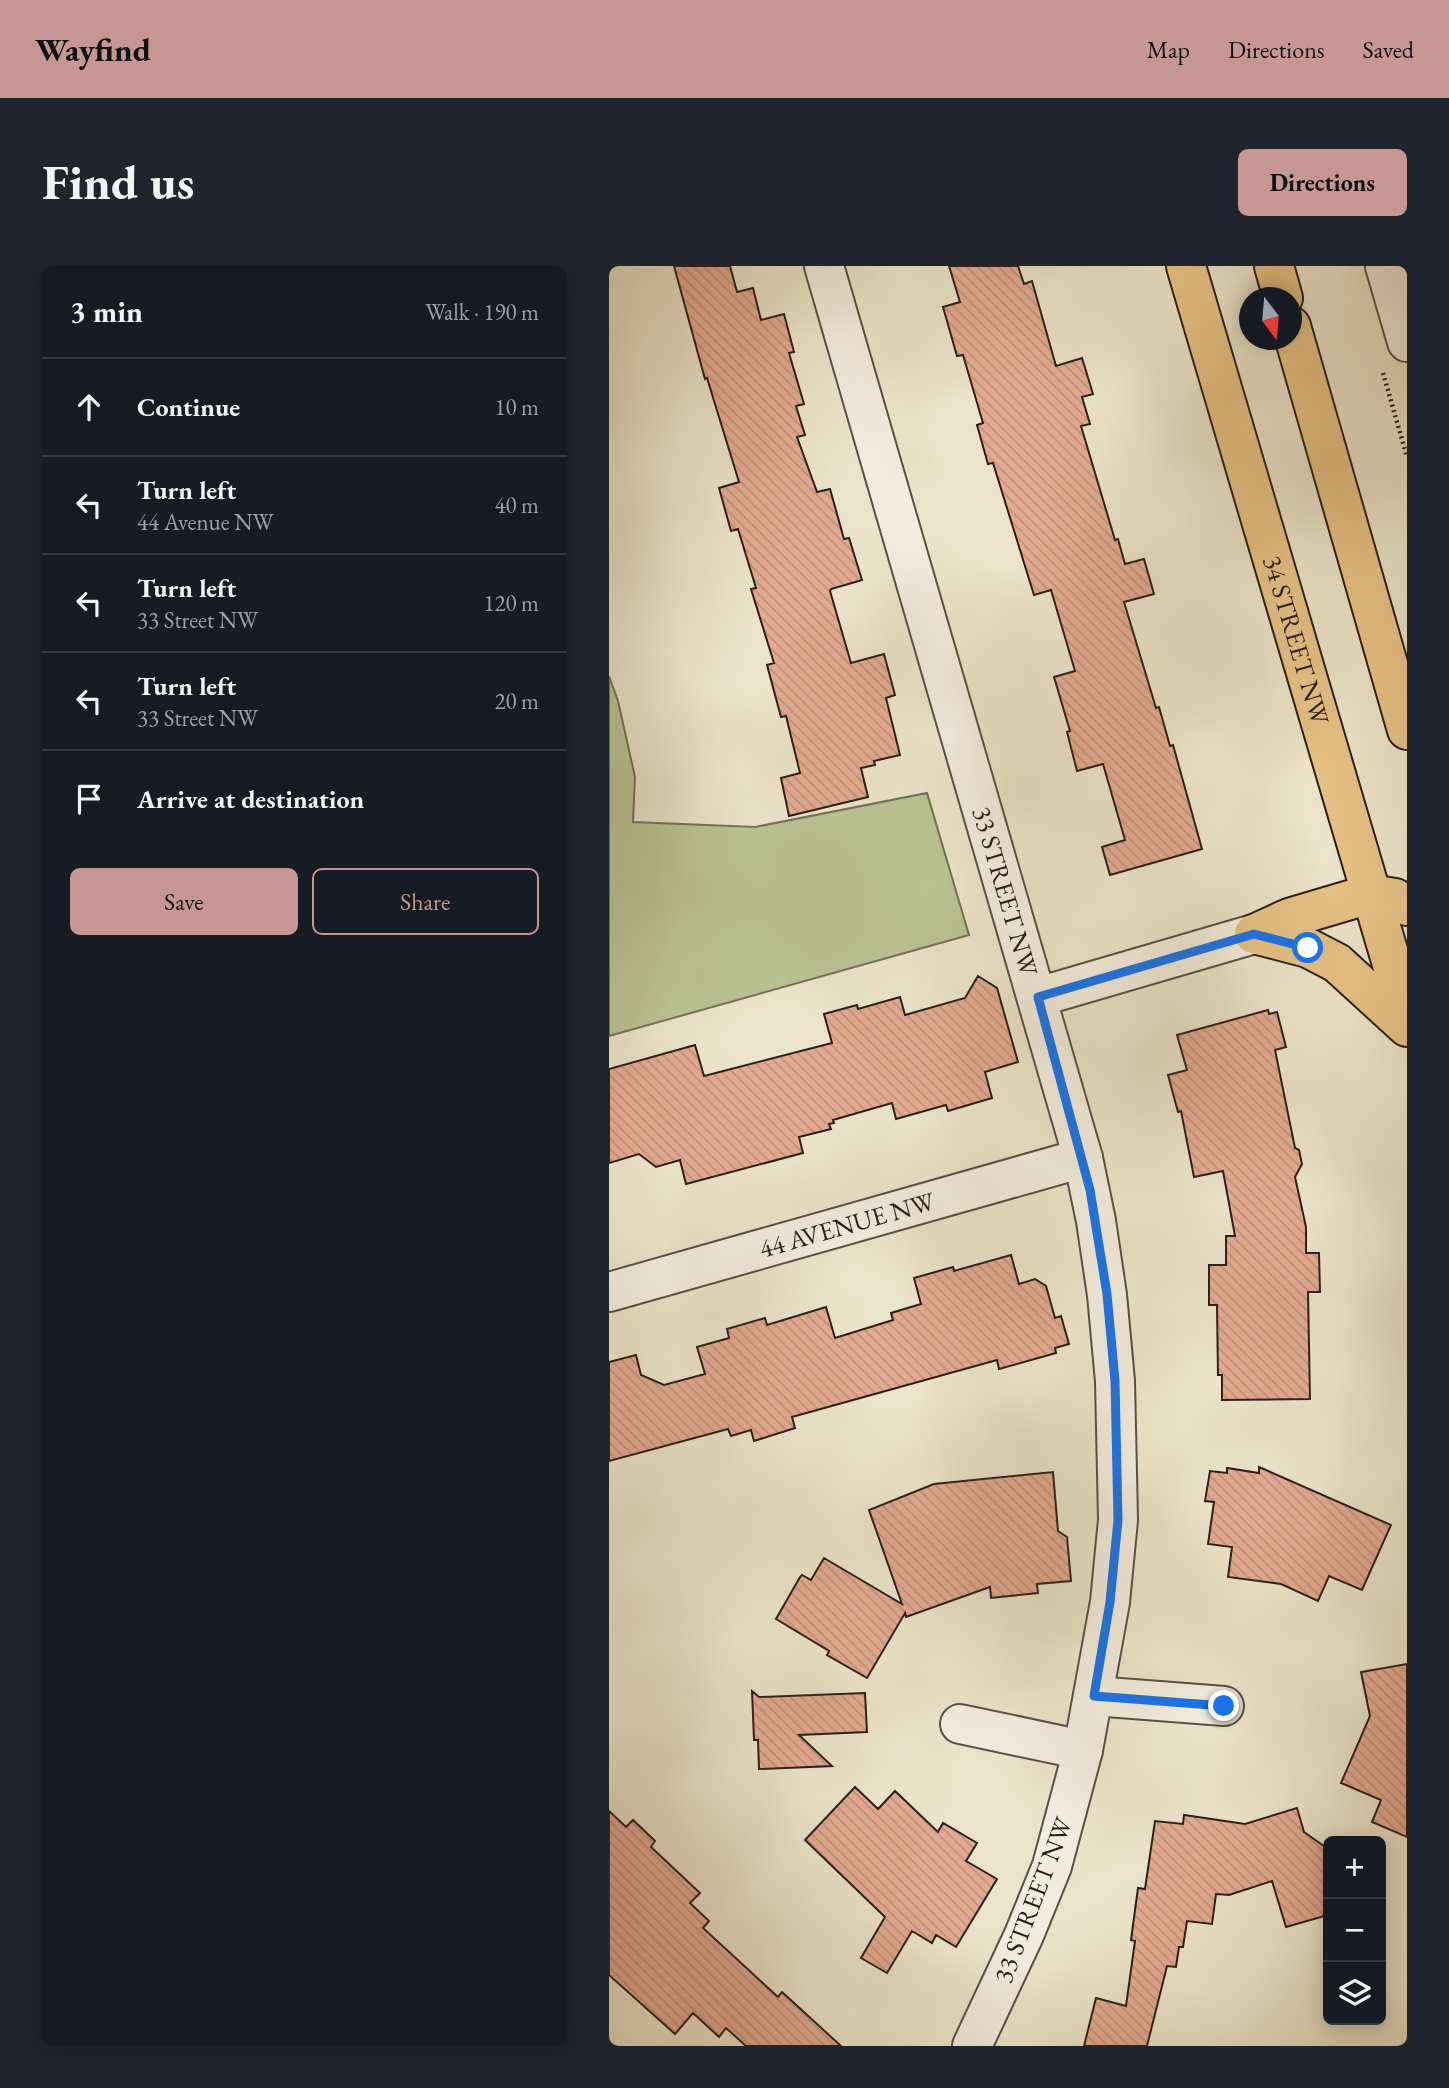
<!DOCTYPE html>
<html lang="en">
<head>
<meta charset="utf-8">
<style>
  :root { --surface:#171b24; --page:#20242c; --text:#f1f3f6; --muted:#9ea1a6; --line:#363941; --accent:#c59692 }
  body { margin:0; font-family:"EB Garamond",serif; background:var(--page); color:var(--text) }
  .controls { position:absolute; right:21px; bottom:21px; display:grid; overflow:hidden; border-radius:10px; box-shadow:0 4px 18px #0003 }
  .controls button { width:63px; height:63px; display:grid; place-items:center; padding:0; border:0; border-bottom:2px solid var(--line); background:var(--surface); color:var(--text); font:35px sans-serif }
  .compass { position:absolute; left:630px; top:21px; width:63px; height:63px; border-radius:50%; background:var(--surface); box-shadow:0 4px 18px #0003; rotate:164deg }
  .stop { position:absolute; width:21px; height:21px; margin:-16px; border:5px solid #1a73e8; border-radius:50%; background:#fff }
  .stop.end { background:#1a73e8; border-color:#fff; box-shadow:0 2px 7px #0008 }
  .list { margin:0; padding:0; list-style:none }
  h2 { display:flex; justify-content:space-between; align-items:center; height:91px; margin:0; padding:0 28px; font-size:30px }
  h2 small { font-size:23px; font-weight:400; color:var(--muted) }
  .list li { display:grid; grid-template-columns:46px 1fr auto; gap:21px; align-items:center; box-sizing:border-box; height:98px; padding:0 28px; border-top:2px solid var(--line) }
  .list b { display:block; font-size:26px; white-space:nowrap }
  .list p { margin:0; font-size:23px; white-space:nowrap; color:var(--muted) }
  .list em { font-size:23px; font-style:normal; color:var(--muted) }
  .actions { display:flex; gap:14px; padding:21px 28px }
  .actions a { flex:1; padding:16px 0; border:2px solid var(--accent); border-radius:10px; text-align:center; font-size:24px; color:var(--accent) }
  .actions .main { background:var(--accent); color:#111 }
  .icon { flex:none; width:38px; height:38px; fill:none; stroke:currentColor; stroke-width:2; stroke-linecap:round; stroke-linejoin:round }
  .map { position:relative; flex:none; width:798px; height:1780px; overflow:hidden; border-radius:10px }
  header { display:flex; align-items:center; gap:42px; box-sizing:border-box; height:98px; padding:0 35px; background:var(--accent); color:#111 }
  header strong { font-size:33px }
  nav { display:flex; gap:38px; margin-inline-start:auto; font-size:24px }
  .intro { display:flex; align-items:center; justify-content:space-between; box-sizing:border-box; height:168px; padding:0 42px }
  h1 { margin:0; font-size:49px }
  .button { padding:18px 32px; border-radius:10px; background:var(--accent); color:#111; font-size:24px; font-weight:700 }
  main { display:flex; gap:42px; padding:0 42px }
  aside { flex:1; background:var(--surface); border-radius:10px; box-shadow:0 4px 18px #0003 }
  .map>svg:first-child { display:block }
  .green { fill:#bac395; stroke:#727157; stroke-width:2 }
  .building { fill:url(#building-back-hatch); stroke:#2b1f19; stroke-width:2 }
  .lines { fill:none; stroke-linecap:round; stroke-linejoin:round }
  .minor-casing { stroke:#5b5045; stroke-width:42 }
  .major-casing { stroke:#2b1f19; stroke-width:42 }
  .path { stroke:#2b1f19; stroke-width:4.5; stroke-dasharray:2 3.5; stroke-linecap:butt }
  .minor { stroke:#f2eddd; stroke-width:38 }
  .major { stroke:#e6c285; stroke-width:38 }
  .route { stroke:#1a73e8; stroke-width:9 }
  .labels { text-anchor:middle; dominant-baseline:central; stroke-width:5; stroke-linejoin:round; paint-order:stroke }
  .street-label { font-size:26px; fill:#2b1f19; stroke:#f2eddd }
</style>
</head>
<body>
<header>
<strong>Wayfind</strong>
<nav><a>Map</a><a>Directions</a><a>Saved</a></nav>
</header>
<div class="intro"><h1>Find us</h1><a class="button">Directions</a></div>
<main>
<aside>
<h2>3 min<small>Walk · 190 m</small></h2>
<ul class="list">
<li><svg class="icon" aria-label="ahead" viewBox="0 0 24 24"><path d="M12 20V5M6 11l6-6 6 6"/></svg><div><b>Continue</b></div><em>10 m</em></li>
<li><svg class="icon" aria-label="left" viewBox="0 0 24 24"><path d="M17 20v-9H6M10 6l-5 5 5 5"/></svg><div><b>Turn left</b><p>44 Avenue NW</p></div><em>40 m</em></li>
<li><svg class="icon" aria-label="left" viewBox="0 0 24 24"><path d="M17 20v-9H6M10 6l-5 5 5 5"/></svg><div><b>Turn left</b><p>33 Street NW</p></div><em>120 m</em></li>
<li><svg class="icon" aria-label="left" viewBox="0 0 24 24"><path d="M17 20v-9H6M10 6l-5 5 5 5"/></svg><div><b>Turn left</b><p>33 Street NW</p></div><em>20 m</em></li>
<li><svg class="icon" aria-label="arrive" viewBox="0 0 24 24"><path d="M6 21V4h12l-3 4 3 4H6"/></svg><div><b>Arrive at destination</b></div></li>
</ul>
<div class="actions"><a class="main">Save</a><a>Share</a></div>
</aside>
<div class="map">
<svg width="798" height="1780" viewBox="0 0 798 1780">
  <defs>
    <pattern id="building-back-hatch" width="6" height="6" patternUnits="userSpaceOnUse" patternTransform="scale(1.75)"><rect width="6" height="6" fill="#e2a990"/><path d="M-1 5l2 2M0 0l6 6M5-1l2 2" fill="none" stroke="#c2917c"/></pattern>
  </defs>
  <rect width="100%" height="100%" fill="#ebe4ca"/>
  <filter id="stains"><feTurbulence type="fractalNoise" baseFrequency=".00286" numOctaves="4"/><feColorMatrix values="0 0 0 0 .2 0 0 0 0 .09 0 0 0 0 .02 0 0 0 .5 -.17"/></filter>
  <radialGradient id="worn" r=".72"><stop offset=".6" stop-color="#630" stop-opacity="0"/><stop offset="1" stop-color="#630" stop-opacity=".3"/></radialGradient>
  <path class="green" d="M0,410L9,435L26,511L24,556L146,561L318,527L360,669L0,770Z"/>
  <path class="building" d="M65,0H121L128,26L144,22L152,54L175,48L185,86L180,87L195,138L187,140L196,169L188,171L208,226L221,223L235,273L240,272L253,314L222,323L221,325L242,397L275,388L286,429L277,432L291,489L265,495L266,499L252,502L259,531L180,550L172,512L191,507L177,450L172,451L158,399L165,397L142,323L147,322L129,263L122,265L110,222L130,216L98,112L96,113Z
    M340,0H409L415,18L423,15L447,100L473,92L484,128L473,131L481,158L472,160L506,274L509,273L516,298L535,293L545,328L515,336L547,442L550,441L561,480L564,479L593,583L501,609L493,581L516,574L494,498L468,505L458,466L461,465L445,411L466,405L442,324L425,329L384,197L379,198L368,159L374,157L354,89L348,90L334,41L351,36Z
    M369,710L388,722L409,796L376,806L383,832L339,845L337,839L287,853L283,837L224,854L225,857L220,858L222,863L190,871L194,887L77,918L71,894L47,901L30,888L0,897V803L86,779L95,810L223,777L215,748L248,739L249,743L291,731L296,749L356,732Z
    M659,744L660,748L668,746L677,781L666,784L686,882L690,884L693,898L686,911L697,961V987H710L711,1026H699L701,1133L613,1134V1109H609L608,1039H600V999H617V970H626L614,905L585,911L572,845L569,846L559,809L578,804L568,769Z
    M402,989L410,1018L426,1013L437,1020L446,1052L452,1050L460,1078L446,1082L447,1087L390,1103L388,1094L183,1151L186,1162L145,1175L142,1164L122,1170L119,1163L0,1195V1096L27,1089L32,1109L55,1119L96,1108L88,1081L120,1072L118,1063L156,1052L158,1059L217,1041L226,1072L284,1054L282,1047L312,1038L305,1012L344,1001L345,1005Z
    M650,1201L782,1259L753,1324L720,1310L709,1335L672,1318L619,1311L623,1281L599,1278L605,1236L596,1235L601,1205L618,1207V1202L650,1207Z
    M444,1206L449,1265L458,1271L462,1315L428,1318L429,1327L382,1332L381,1321L297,1351L296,1347L258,1412L218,1389L220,1385L167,1353L191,1311L193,1309L202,1314L215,1292L293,1338L260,1244L325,1218Z
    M798,1398V1571L763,1556L772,1534L732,1517L761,1450L752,1406Z
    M143,1425L150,1431L256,1427L258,1466L190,1469L223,1500L150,1503L149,1474H145Z
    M246,1521L269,1543L286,1525L329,1566L334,1557L368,1577L357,1595L388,1613L347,1681L327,1669L323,1677L303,1665L278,1707L252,1692L276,1651L196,1574Z
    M688,1542L695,1566L719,1583V1649L677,1661L663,1615L620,1629L607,1628L603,1658L578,1655L574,1681H570L567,1701L558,1700L538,1780H475L487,1732L517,1740L526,1675L522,1674L529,1622L536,1623L546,1555L574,1558L575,1549L636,1558Z
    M0,1545L17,1561L24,1554L46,1575L42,1581L91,1627L81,1637L100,1655L94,1662L169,1731L173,1726L232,1780H137L117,1762L110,1771L84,1747L66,1768L0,1709Z"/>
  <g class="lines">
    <defs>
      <g id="minor">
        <path id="s1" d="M215,0L474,892L487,955L498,1029L506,1115L509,1254L501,1336L474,1484L443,1600L415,1669L363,1780"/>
        <path d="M776,0L798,76"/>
        <path d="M429,731L645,668"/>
        <path id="s2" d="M0,1026L474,892"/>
        <path d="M485,1430L615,1440"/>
        <path d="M351,1458L474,1484"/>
      </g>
      <g id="major">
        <path id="s3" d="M577,0L798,749"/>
        <path d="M665,0L674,32"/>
        <path d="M682,60L798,464"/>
        <path d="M645,668L699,682L728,697L798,761"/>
        <path d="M645,668L680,652L761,628L786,632L798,640"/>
      </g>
    </defs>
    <use href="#minor" class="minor-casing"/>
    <use href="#major" class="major-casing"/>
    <path class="path" d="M774,107L798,191"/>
    <use href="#minor" class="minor"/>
    <use href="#major" class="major"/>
  </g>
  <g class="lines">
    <path class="route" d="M615,1440L485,1430L501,1336L509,1254L506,1115L498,1028L481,924L429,731L645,668L699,682"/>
  </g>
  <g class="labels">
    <g class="street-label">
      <text stroke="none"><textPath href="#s3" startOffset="390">34 STREET NW</textPath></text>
      <text stroke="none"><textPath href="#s1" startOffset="651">33 STREET NW</textPath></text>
      <text stroke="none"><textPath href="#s2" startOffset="247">44 AVENUE NW</textPath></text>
      <text transform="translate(424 1634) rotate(-69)">33 STREET NW</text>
    </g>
  </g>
  <rect width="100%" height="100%" filter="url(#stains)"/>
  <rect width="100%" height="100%" fill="url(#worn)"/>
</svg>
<div class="controls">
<button>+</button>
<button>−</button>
<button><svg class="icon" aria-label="layers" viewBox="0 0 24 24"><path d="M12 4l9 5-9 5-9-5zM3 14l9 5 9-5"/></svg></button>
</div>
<svg class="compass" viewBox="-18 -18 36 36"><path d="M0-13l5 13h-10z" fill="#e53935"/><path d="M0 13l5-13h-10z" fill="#9ea1a6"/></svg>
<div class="stop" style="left:699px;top:682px"></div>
<div class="stop end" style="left:615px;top:1440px"></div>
</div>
</main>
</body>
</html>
